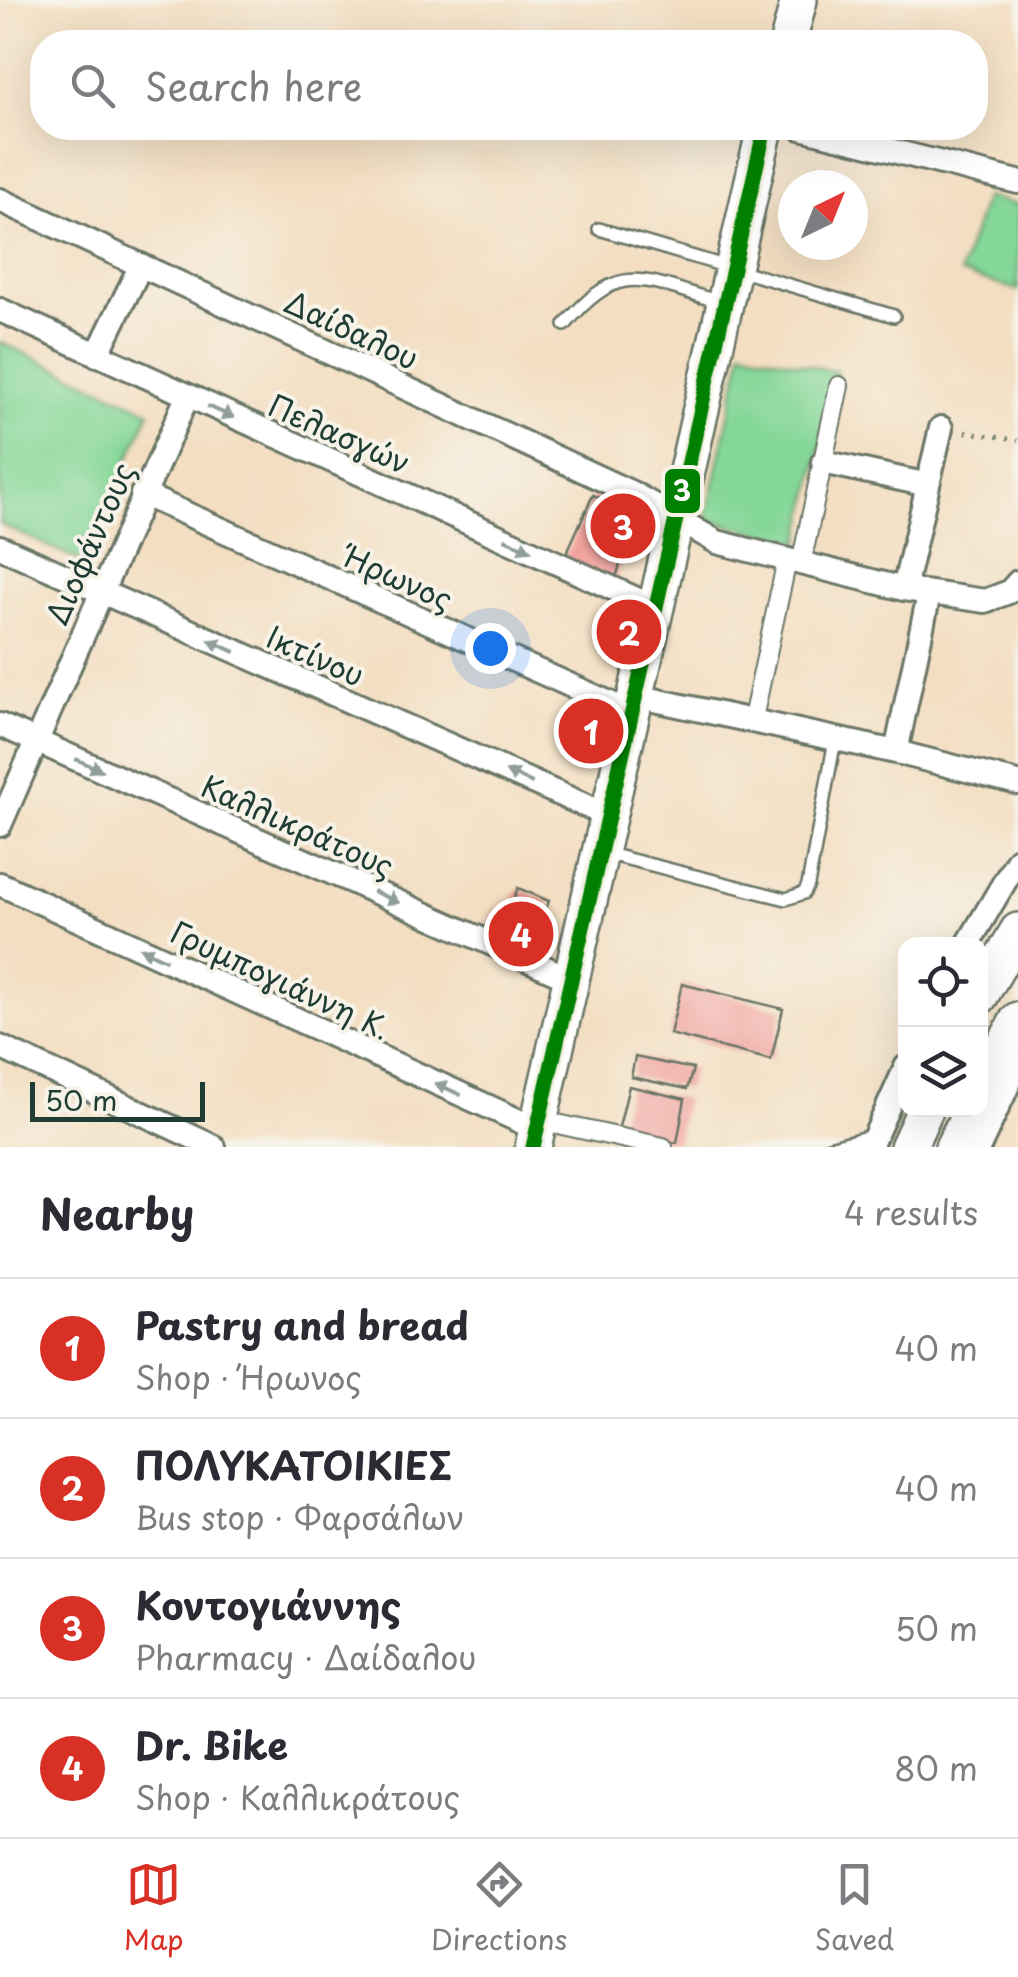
<!DOCTYPE html>
<html lang="en">
<head>
<meta charset="utf-8">
<style>
  :root { --surface:#fff; --page:#f2f2f3; --text:#2b2b33; --muted:#7c7c81; --line:#e1e1e2; --accent:#d93025 }
  body { margin:0; font-family:"Playpen Sans",sans-serif; background:var(--page); color:var(--text) }
  .controls { position:absolute; right:30px; bottom:30px; display:grid; overflow:hidden; border-radius:20px; box-shadow:0 10px 40px #0002 }
  .controls button { width:90px; height:90px; display:grid; place-items:center; padding:0; border:0; border-bottom:2px solid var(--line); background:var(--surface); color:var(--text); font:50px sans-serif }
  .compass { position:absolute; left:778px; top:170px; width:90px; height:90px; border-radius:50%; background:var(--surface); box-shadow:0 10px 40px #0002; rotate:43deg }
  .scale { position:absolute; left:30px; bottom:25px; width:175px; box-sizing:border-box; padding-left:10px; border:5px solid #1f3d34; border-top:0; font-size:28px; line-height:35px; white-space:nowrap; color:#1f3d34; -webkit-text-stroke:8px #f7f3e8; paint-order:stroke }
  .you { position:absolute; left:490px; top:648px; width:35px; height:35px; margin:-25px; border:8px solid #fff; border-radius:50%; background:#1a73e8; box-shadow:0 0 0 15px #1a73e833 }
  .badge { display:grid; place-items:center; width:65px; height:65px; border-radius:50%; background:var(--accent); color:#fff; font-size:32px; font-weight:700 }
  .pin { position:absolute; translate:-50% -50%; border:5px solid #fff; box-shadow:0 2px 10px #0006 }
  .list { margin:0; padding:0; list-style:none }
  h2 { display:flex; justify-content:space-between; align-items:center; height:130px; margin:0; padding:0 40px; font-size:42px }
  h2 small { font-size:32px; font-weight:400; color:var(--muted) }
  .list li { display:grid; grid-template-columns:65px 1fr auto; gap:30px; align-items:center; box-sizing:border-box; height:140px; padding:0 40px; border-top:2px solid var(--line) }
  .list b { display:block; font-size:38px; white-space:nowrap }
  .list p { margin:0; font-size:32px; white-space:nowrap; color:var(--muted) }
  .list em { font-size:32px; font-style:normal; color:var(--muted) }
  .icon { flex:none; width:55px; height:55px; fill:none; stroke:currentColor; stroke-width:2; stroke-linecap:round; stroke-linejoin:round }
  .map { position:relative; flex:none; width:1018px; height:1147px; overflow:hidden }
  .search { position:absolute; background:var(--surface); box-shadow:0 10px 40px #0002; left:30px; right:30px; top:30px; height:110px; display:flex; align-items:center; gap:25px; box-sizing:border-box; padding:0 35px; border-radius:40px; color:var(--muted); font-size:38px }
  .sheet { height:690px; background:var(--surface) }
  nav { display:flex; justify-content:space-around; align-items:center; box-sizing:border-box; height:140px; border-top:2px solid var(--line); background:var(--surface); font-size:28px; color:var(--muted) }
  nav a { display:grid; justify-items:center; gap:5px }
  nav .on { color:var(--accent) }
  .map>svg:first-child { display:block }
  .green { fill:#85d798; stroke:#528a66; stroke-width:2.5 }
  .building { fill:#f09995 }
  .lines { fill:none; stroke-linecap:round; stroke-linejoin:round }
  .service-casing { stroke:#697565; stroke-width:16 }
  .pedestrian-casing { stroke:#697565; stroke-width:22 }
  .minor-casing { stroke:#697565; stroke-width:28 }
  .primary-casing { stroke:#697565; stroke-width:40 }
  .path { stroke:#697565; stroke-width:4; stroke-dasharray:2.5 8; stroke-linecap:butt }
  .service { stroke:#fff; stroke-width:11 }
  .pedestrian { stroke:#fff; stroke-width:18 }
  .minor { stroke:#fff; stroke-width:22 }
  .primary { stroke:#fff; stroke-width:35 }
  .bus-1-casing { stroke:#f7f3e8; stroke-width:22 }
  .bus-1 { stroke:#008000; stroke-width:15 }
  .oneway { fill:#8f9e9a }
  .labels { text-anchor:middle; dominant-baseline:central; stroke-width:8; stroke-linejoin:round; paint-order:stroke }
  .street-label { font-size:30px; fill:#1f3d34; stroke:#f7f3e8 }
  .line-badge { stroke:#f7f3e8; stroke-width:4 }
  .badge-label { font-size:28px; text-anchor:middle; font-weight:bold; fill:#fff }
</style>
</head>
<body>
<div class="map">
<svg width="1018" height="1147" viewBox="0 0 1018 1147">
  <rect width="100%" height="100%" fill="#f7f3e8"/>
  <filter id="ink" filterUnits="userSpaceOnUse"><feTurbulence type="fractalNoise" baseFrequency=".01" numOctaves="2"/><feDisplacementMap in="SourceGraphic" scale="20" xChannelSelector="R" yChannelSelector="G"/><feConvolveMatrix kernelMatrix="1 2 1 2 8 2 1 2 1" color-interpolation-filters="sRGB"/></filter>
  <filter id="wash" filterUnits="userSpaceOnUse"><feTurbulence type="fractalNoise" baseFrequency=".0048" numOctaves="4" result="noise"/><feDisplacementMap in="SourceGraphic" scale="40" xChannelSelector="R" yChannelSelector="G"/><feGaussianBlur stdDeviation="2.25" result="paint"/><feColorMatrix in="noise" values="0 0 0 0 0 0 0 0 0 0 0 0 0 0 0 0 0 1.4 0 .05"/><feComposite in="paint" operator="in"/></filter>
  <g filter="url(#wash)">
    <rect width="100%" height="100%" fill="#f3dec1"/>
    <path class="green" d="M985,197L1018,205V290L960,273Z
      M0,342L150,411L83,562L0,524Z
      M743,350L837,372L800,542L706,520Z"/>
    <g id="blocks">
      <path class="building" d="M593,495L634,513L615,582L564,559Z
        M518,888L549,901L541,923L509,910Z
        M496,910L556,934L546,958L486,935Z
        M682,984L783,1009L771,1060L670,1034Z
        M635,1057L693,1069L687,1089L631,1077Z
        M629,1086L685,1099L677,1143L618,1131Z"/>
    </g>
  </g>
  <g filter="url(#ink)">
    <use href="#blocks" fill-opacity="0" stroke="#697565" stroke-width="2.5"/>
    <g class="lines">
      <defs>
        <path id="service" d="M599,229L894,316
          M565,325C622,257 644,281 720,302
          M604,853L786,899L804,893L808,885L835,740
          M829,1147L863,1138L874,1139"/>
        <path id="pedestrian" d="M801,564L839,386
          M752,723L787,560
          M539,1120L663,1147"/>
        <path id="minor" d="M801,128L1018,182
          M0,200L634,494L717,542L904,589L985,601L1009,592L1018,582
          M0,310L656,608
          M97,355L141,265
          M823,462L928,485
          M142,494L632,713
          M0,547L609,816
          M904,589L941,428
          M636,696L896,752L1018,783
          M0,725L571,979
          M896,752L929,594
          M0,825L187,397
          M0,884L537,1129
          M968,944L1018,859
          M0,1047L214,1147
          M870,1147L906,1067
          M979,1147L1018,1064"/>
        <path id="primary" d="M788,42L799,0
          M980,996L1018,931
          M980,1091L1018,1020
          M533,1147L765,128
          M908,1147L925,1110
          M953,1147L972,1110"/>
      </defs>
      <use href="#service" class="service-casing"/>
      <use href="#pedestrian" class="pedestrian-casing"/>
      <use href="#minor" class="minor-casing"/>
      <use href="#primary" class="primary-casing"/>
      <path class="path" d="M965,432L1018,440"/>
      <use href="#service" class="service"/>
      <use href="#pedestrian" class="pedestrian"/>
      <use href="#minor" class="minor"/>
      <use href="#primary" class="primary"/>
      <defs>
        <path id="bus-1" d="M533,1147L765,128"/>
      </defs>
      <use href="#bus-1" class="bus-1-casing"/>
      <use href="#bus-1" class="bus-1"/>
    </g>
    <defs><path id="oneway-solid" d="M-6-.8H1V-3.2L6.5 0L1 3.2V.8H-6Z" transform="scale(2.5)"/></defs>
    <g class="oneway">
      <use href="#oneway-solid" transform="translate(221 412) rotate(24)"/>
      <use href="#oneway-solid" transform="translate(518 545) rotate(24)"/>
      <use href="#oneway-solid" transform="translate(222 646) rotate(-156)"/>
      <use href="#oneway-solid" transform="translate(89 765) rotate(24)"/>
      <use href="#oneway-solid" transform="translate(519 777) rotate(-156)"/>
      <use href="#oneway-solid" transform="translate(386 897) rotate(24)"/>
      <use href="#oneway-solid" transform="translate(153 954) rotate(-155)"/>
      <use href="#oneway-solid" transform="translate(448 1089) rotate(-155)"/>
    </g>
  </g>
  <g class="labels">
    <g class="street-label">
      <text transform="translate(352 329) rotate(25)">Δαίδαλου</text>
      <text transform="translate(340 433) rotate(24)">Πελασγών</text>
      <text transform="translate(89 543) rotate(-66)">Διοφάντους</text>
      <text transform="translate(399 577) rotate(24)">Ήρωνος</text>
      <text transform="translate(316 655) rotate(24)">Ικτίνου</text>
      <text transform="translate(298 825) rotate(24)">Καλλικράτους</text>
      <text transform="translate(281 979) rotate(25)">Γρυμπογιάννη Κ.</text>
    </g>
  </g>
  <rect class="line-badge" x="663" y="467" width="39" height="48" rx="10" fill="#008000"/>
  <g class="badge-label">
    <text x="682" y="501">3</text>
  </g>
</svg>
<div class="controls">
<button><svg class="icon" aria-label="locate" viewBox="0 0 24 24"><circle cx="12" cy="12" r="6"/><path d="M12 2v4M12 18v4M2 12h4M18 12h4"/></svg></button>
<button><svg class="icon" aria-label="layers" viewBox="0 0 24 24"><path d="M12 4l9 5-9 5-9-5zM3 14l9 5 9-5"/></svg></button>
</div>
<svg class="compass" viewBox="-18 -18 36 36"><path d="M0-13l5 13h-10z" fill="#e53935"/><path d="M0 13l5-13h-10z" fill="#7c7c81"/></svg>
<div class="scale">50 m</div>
<div class="you"></div>
<div class="pin badge" style="left:591px;top:731px">1</div>
<div class="pin badge" style="left:629px;top:632px">2</div>
<div class="pin badge" style="left:623px;top:526px">3</div>
<div class="pin badge" style="left:521px;top:934px">4</div>
<div class="search"><svg class="icon" aria-label="search" viewBox="0 0 24 24"><circle cx="10" cy="10" r="6"/><path d="M15 15l6 6"/></svg>Search here</div>
</div>
<section class="sheet">
<h2>Nearby<small>4 results</small></h2>
<ul class="list">
<li><span class="badge">1</span><div><b>Pastry and bread</b><p>Shop · Ήρωνος</p></div><em>40 m</em></li>
<li><span class="badge">2</span><div><b>ΠΟΛΥΚΑΤΟΙΚΙΕΣ</b><p>Bus stop · Φαρσάλων</p></div><em>40 m</em></li>
<li><span class="badge">3</span><div><b>Κοντογιάννης</b><p>Pharmacy · Δαίδαλου</p></div><em>50 m</em></li>
<li><span class="badge">4</span><div><b>Dr. Bike</b><p>Shop · Καλλικράτους</p></div><em>80 m</em></li>
</ul>
</section>
<nav>
<a class="on"><svg class="icon" aria-label="map" viewBox="0 0 24 24"><path d="M3 6l6-2 6 2 6-2v14l-6 2-6-2-6 2zM9 4v14M15 6v14"/></svg>Map</a>
<a><svg class="icon" aria-label="directions" viewBox="0 0 24 24"><path d="M12 3l9 9-9 9-9-9zM9 14v-3h6M13 9l2 2-2 2"/></svg>Directions</a>
<a><svg class="icon" aria-label="saved" viewBox="0 0 24 24"><path d="M7 4h10v16l-5-4-5 4z"/></svg>Saved</a>
</nav>
</body>
</html>
